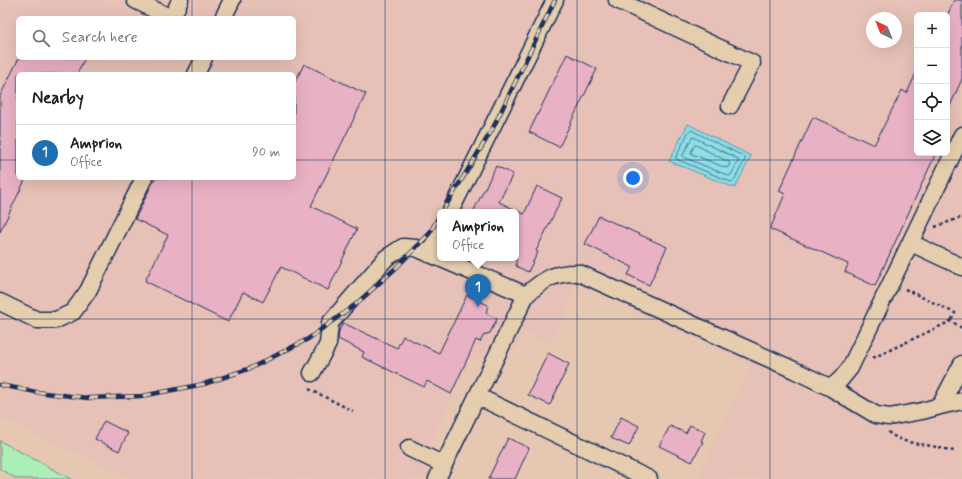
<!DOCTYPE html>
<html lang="en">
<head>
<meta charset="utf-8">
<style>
  :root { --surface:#fff; --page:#f2f2f2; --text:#202124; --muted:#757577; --line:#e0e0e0; --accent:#1f6fb2 }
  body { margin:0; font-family:Mynerve,sans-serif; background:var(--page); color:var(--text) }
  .controls { position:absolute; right:12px; top:12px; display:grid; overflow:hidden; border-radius:6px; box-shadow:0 4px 16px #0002 }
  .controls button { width:36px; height:36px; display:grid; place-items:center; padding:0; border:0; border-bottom:1px solid var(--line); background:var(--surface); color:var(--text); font:20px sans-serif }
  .compass { position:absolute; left:866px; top:12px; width:36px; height:36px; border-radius:50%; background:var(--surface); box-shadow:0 4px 16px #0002; rotate:317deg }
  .you { position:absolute; left:633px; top:178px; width:14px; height:14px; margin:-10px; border:3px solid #fff; border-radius:50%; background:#1a73e8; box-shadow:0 0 0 6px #1a73e833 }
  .badge { display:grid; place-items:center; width:26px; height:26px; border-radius:50%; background:var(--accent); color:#fff; font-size:13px; font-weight:700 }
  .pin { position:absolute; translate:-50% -33px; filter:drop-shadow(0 1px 2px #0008) }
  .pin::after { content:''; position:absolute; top:21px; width:14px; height:12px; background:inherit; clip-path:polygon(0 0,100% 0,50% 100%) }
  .popup { position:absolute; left:437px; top:209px; width:82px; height:52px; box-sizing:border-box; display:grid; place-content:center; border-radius:6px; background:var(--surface); filter:drop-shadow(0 1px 3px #0005); font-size:13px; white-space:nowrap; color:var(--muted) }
  .popup b { font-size:15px; color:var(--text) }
  .popup::after { content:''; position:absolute; left:50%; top:100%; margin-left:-8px; border:8px solid transparent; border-top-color:var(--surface) }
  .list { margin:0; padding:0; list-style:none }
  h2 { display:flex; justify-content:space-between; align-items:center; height:52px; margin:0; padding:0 16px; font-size:17px }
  h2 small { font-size:13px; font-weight:400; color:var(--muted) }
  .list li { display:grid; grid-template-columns:26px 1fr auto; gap:12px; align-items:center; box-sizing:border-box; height:56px; padding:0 16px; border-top:1px solid var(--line) }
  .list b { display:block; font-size:15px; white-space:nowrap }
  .list p { margin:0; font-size:13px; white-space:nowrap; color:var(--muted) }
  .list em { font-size:13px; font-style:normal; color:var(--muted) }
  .icon { flex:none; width:22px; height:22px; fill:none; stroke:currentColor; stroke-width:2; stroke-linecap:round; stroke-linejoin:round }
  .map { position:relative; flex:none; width:962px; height:479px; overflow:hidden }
  .search { position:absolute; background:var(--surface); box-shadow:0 4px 16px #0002; left:16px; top:16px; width:280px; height:44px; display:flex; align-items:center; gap:10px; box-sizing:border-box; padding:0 14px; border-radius:6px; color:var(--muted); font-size:15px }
  .panel { position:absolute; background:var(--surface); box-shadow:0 4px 16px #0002; left:16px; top:72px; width:280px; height:108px; border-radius:6px }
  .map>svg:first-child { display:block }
  .built { fill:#e7c1b7; fill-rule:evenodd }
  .green { fill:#abeeb8; stroke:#638e8b }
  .water { fill:#8ddee5; stroke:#5f98af }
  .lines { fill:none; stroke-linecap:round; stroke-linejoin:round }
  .shore { stroke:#497594; stroke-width:1 }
  .building { fill:#e9b1c4; stroke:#1b2f5e }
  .minor-casing { stroke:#1b2f5e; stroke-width:19 }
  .path { stroke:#1b2f5e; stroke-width:2.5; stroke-dasharray:3 3; stroke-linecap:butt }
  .minor { stroke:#e5ceae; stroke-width:16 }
  .rail-casing { stroke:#1b2f5e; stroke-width:4.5 }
  .rail { stroke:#e5ceae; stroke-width:3; stroke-dasharray:9; stroke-linecap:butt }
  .grid { fill:none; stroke:#1b2f5e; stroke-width:1; stroke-opacity:0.55 }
</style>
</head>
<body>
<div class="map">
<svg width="962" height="479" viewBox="0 0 962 479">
  <rect width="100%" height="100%" fill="#e6c8b2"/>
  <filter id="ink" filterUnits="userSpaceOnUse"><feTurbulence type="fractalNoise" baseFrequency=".025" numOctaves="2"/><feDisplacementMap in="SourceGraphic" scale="8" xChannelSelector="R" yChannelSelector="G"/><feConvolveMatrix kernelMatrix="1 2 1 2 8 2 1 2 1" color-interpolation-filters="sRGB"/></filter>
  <g filter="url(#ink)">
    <path class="built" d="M0,0H962V479H696L750,366L584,285L579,284L552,341L555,345L554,346L524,332L515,351L493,341L485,357L476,362L471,360L422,462L430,468V471L426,479H127L119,474L0,418ZM917,15H947V153H917ZM18,18H294V58H18ZM872,18H896V42H872ZM18,74H294V178H18ZM440,212H516V258H440Z"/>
    <path class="green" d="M0,441L71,479H17L0,469Z"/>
    <path class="water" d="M688,124L751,156L735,188L669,161Z"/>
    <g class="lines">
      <path class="shore" d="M691,130L745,157V160L733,182H731L676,159V157L689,131Z
        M693,137L738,159V162L731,175L729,176L683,157V155Z
        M696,145L729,162L730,164L728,167L726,168L692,154L691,152L694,146Z"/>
    </g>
    <path class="building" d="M954,0H962V79L947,113V16Z
      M567,54L597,69L559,147L529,132Z
      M19,58H85L77,74H18V178H26L0,232V96Z
      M304,64L366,94L311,206L357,229L328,290L281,267L263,302L243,292L228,322L145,281L168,235L135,219L155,178H294V84Z
      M917,71V153H936L875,286L845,272L848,264L770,229L785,194L779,191L813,117L874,145L902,90L907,93Z
      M496,166L513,174L499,202L524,214L537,186L562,198L536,251L538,252L528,272L516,266V212H473Z
      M599,216L667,247L649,285L628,275L632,267L585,244Z
      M467,295L488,305L486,313L497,319L490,333L484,335L480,342L476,340L451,394L427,381L424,387L362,357L364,352L338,339L339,331L343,323L397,348L403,336L439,353Z
      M548,353L569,364L550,405L528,395Z
      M621,417L639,426L629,446L611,438Z
      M104,421L128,433L119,451L95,439Z
      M690,425L705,432L701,441L703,442L692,462L659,446L670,426L686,433Z
      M508,438L529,448L515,479H488Z"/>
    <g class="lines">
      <defs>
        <path id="minor" d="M135,0L171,18
          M617,0L752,63L730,106
          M172,18L180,0
          M223,18L232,0
          M196,74L204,58
          M450,212L555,0
          M911,243L962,267
          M429,254L440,232
          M0,302L37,320H56L73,312L88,291L144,178
          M312,373L328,344L330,323L386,258L403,247L416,248L526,295C544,279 555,272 579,273L794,370L831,388L876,415L889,417L922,411L940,406L962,364
          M831,388L841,379L850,368L962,135
          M477,396L649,479
          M940,406L962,401
          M409,448L444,465
          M437,479L526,295"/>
      </defs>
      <use href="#minor" class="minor-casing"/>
      <path class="path" d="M935,227L962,217
        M905,289L955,313L951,321
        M873,358L951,321L962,328
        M309,389L353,411
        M888,432C903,444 918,443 936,447C942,448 948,450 954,451"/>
      <use href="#minor" class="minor"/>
      <defs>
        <path id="rail" d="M442,212L492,130L555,0
          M0,385L36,392L88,398L142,396L204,384L251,368L308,339L356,304L397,267L429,234L440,215"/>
      </defs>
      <use href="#rail" class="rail-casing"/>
      <use href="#rail" class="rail"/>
    </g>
  </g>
  <path class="grid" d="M192,0V18M385,0V479M577,0V479M770,0V479M192,58V74M0,160H18M294,160H962M192,178V479M0,319H962"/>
</svg>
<div class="controls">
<button>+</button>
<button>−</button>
<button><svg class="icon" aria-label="locate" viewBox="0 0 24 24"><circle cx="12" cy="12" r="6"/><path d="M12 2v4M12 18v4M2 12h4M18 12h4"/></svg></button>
<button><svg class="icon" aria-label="layers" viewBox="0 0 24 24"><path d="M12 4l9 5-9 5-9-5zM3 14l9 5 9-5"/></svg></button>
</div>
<svg class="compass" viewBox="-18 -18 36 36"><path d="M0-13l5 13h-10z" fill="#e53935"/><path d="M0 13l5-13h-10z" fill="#757577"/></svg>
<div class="you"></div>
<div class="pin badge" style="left:478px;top:307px">1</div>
<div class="popup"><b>Amprion</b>Office</div>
<div class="search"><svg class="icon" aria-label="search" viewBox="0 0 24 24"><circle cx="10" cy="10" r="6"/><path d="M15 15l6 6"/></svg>Search here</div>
<section class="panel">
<h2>Nearby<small></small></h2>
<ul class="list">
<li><span class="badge">1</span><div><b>Amprion</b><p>Office</p></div><em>90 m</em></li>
</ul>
</section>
</div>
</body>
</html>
